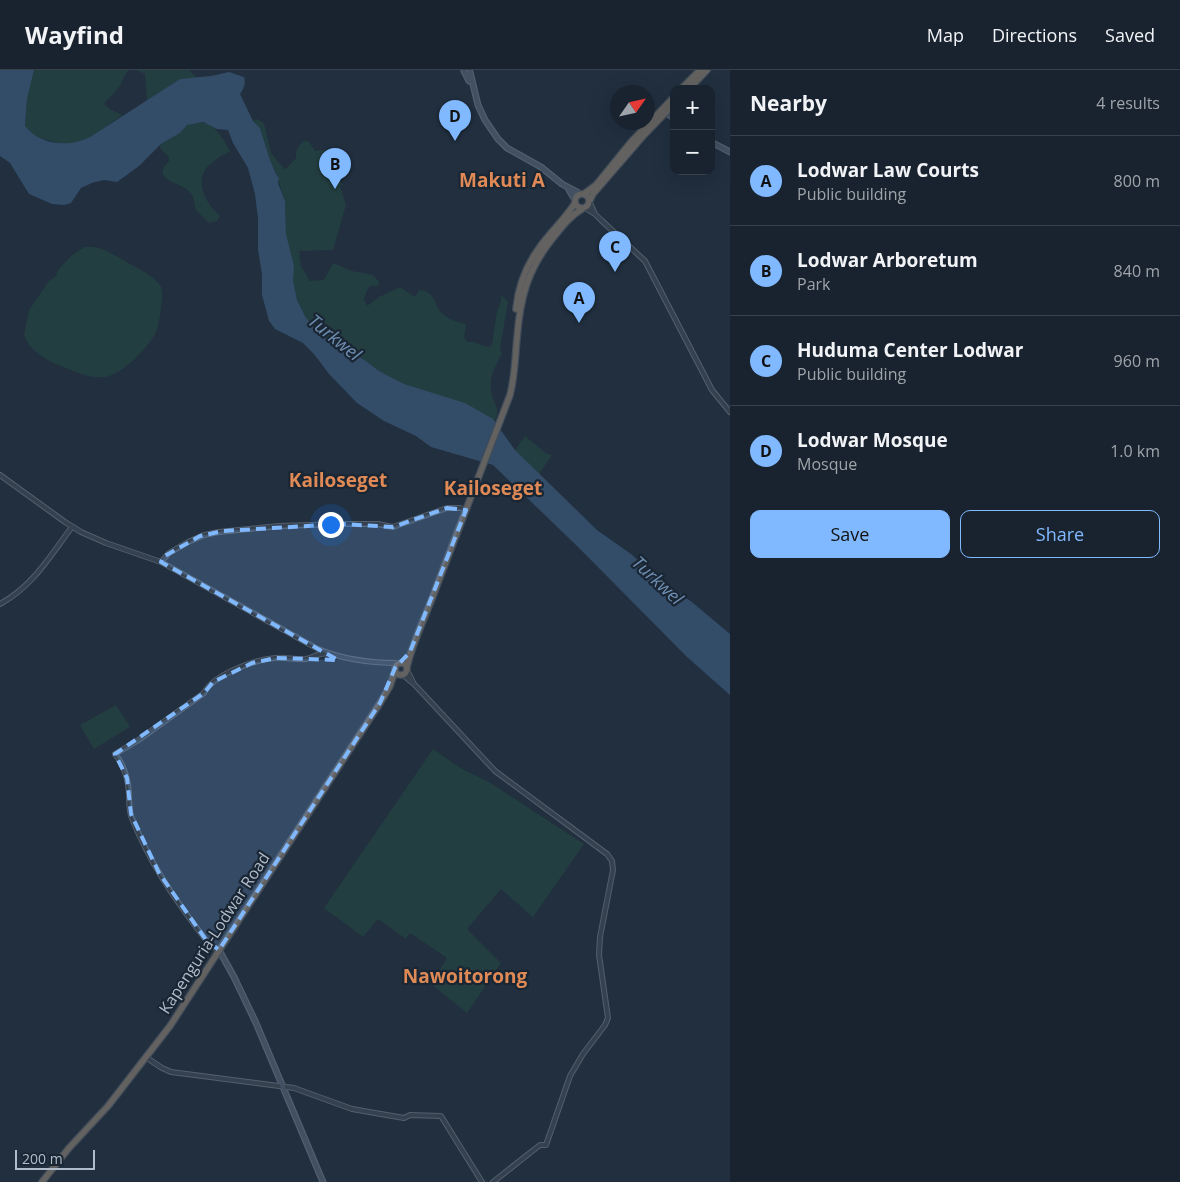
<!DOCTYPE html>
<html lang="en">
<head>
<meta charset="utf-8">
<style>
  :root { --surface:#19232f; --page:#222b37; --text:#f1f3f6; --muted:#9fa4aa; --line:#37404b; --accent:#80b9ff }
  body { margin:0; font-family:"Open Sans",sans-serif; background:var(--page); color:var(--text) }
  .controls { position:absolute; right:15px; top:15px; display:grid; overflow:hidden; border-radius:10px; box-shadow:0 5px 20px #0002 }
  .controls button { width:45px; height:45px; display:grid; place-items:center; padding:0; border:0; border-bottom:1px solid var(--line); background:var(--surface); color:var(--text); font:25px sans-serif }
  .compass { position:absolute; left:610px; top:15px; width:45px; height:45px; border-radius:50%; background:var(--surface); box-shadow:0 5px 20px #0002; rotate:56deg }
  .scale { position:absolute; left:15px; bottom:12px; width:80px; box-sizing:border-box; padding-left:5px; border:2px solid #b0bcca; border-top:0; font-size:14px; line-height:18px; white-space:nowrap; color:#b0bcca; -webkit-text-stroke:4px #1a2633; paint-order:stroke }
  .you { position:absolute; left:330px; top:454px; width:18px; height:18px; margin:-12px; border:4px solid #fff; border-radius:50%; background:#1a73e8; box-shadow:0 0 0 8px #1a73e833 }
  .badge { display:grid; place-items:center; width:32px; height:32px; border-radius:50%; background:var(--accent); color:#111; font-size:16px; font-weight:700 }
  .pin { position:absolute; translate:-50% -41px; filter:drop-shadow(0 1px 2px #0008) }
  .pin::after { content:''; position:absolute; top:26px; width:18px; height:15px; background:inherit; clip-path:polygon(0 0,100% 0,50% 100%) }
  .list { margin:0; padding:0; list-style:none }
  h2 { display:flex; justify-content:space-between; align-items:center; height:65px; margin:0; padding:0 20px; font-size:21px }
  h2 small { font-size:16px; font-weight:400; color:var(--muted) }
  .list li { display:grid; grid-template-columns:32px 1fr auto; gap:15px; align-items:center; box-sizing:border-box; height:90px; padding:0 20px; border-top:1px solid var(--line) }
  .list b { display:block; font-size:19px; white-space:nowrap }
  .list p { margin:0; font-size:16px; white-space:nowrap; color:var(--muted) }
  .list em { font-size:16px; font-style:normal; color:var(--muted) }
  .actions { display:flex; gap:10px; padding:15px 20px }
  .actions a { flex:1; padding:11px 0; border:1px solid var(--accent); border-radius:10px; text-align:center; font-size:18px; color:var(--accent) }
  .actions .main { background:var(--accent); color:#111 }
  .map { position:relative; flex:none; width:730px; height:1112px; overflow:hidden }
  header { display:flex; align-items:center; gap:30px; box-sizing:border-box; height:70px; padding:0 25px; background:var(--surface); border-bottom:1px solid var(--line) }
  header strong { font-size:24px }
  nav { display:flex; gap:28px; margin-inline-start:auto; font-size:18px }
  main { display:flex }
  aside { flex:1; background:var(--surface) }
  .map>svg:first-child { display:block }
  .green { fill:#233e40 }
  .water { fill:#334c68 }
  .lines { fill:none; stroke-linecap:round; stroke-linejoin:round }
  .tertiary-casing { stroke:#535f6c; stroke-width:6 }
  .secondary-casing { stroke:#535f6c; stroke-width:7 }
  .trunk-casing { stroke:#404c59; stroke-width:8 }
  .tertiary { stroke:#35414e; stroke-width:4 }
  .secondary { stroke:#425062; stroke-width:4.5 }
  .trunk { stroke:#646260; stroke-width:5.5 }
  .marked { fill:#80b9ff; fill-opacity:0.2; stroke:#80b9ff; stroke-width:4; stroke-dasharray:10 6; stroke-linejoin:round }
  .labels { text-anchor:middle; dominant-baseline:central; stroke-width:4.5; stroke-linejoin:round; paint-order:stroke }
  .street-label { font-size:16px; fill:#b0bcca; stroke:#1a2633 }
  .water-label { font-size:18px; font-style:italic; fill:#6e8eb1; stroke:#1a2633 }
  .quarter-label { font-size:19px; font-weight:bold; fill:#df8a56; stroke:#1a2633 }
</style>
</head>
<body>
<header>
<strong>Wayfind</strong>
<nav><a>Map</a><a>Directions</a><a>Saved</a></nav>
</header>
<main>
<div class="map">
<svg width="730" height="1112" viewBox="0 0 730 1112">
  <rect width="100%" height="100%" fill="#212f3f"/>
  <path class="green" d="M34,0H129C123,6 123,12 118,18C114,24 108,28 104,34L111,40L123,45C106,55 88,73 68,74C61,74 54,72 48,70C38,68 32,65 25,56L27,29Z
    M136,0H189L197,8L180,9L147,31L145,4Z
    M257,49L264,53L271,83L284,99L287,98L296,88C296,80 297,76 304,71L309,72L315,81L324,80L343,115L340,116L346,135L333,180L299,181L301,196L310,211L324,210L333,193L352,201L373,205L379,212L378,216H370L367,220L364,229L367,236L379,227L400,217L415,227L419,220C437,221 433,236 444,245C450,250 460,253 466,254L464,267L467,272H473L488,277L492,275L497,241L501,231V225L508,232L500,278L502,284C495,296 489,307 491,321C493,334 501,336 495,351L483,344L404,314L379,301L366,291L329,270L313,257L305,246L297,230L293,210L291,186L286,164L285,131L277,106L270,90L260,58L253,51Z
    M197,52C215,52 222,67 230,81C228,83 225,84 223,85C218,87 211,94 207,97C194,113 207,135 220,146L217,151L209,153L195,139C195,111 171,119 162,103L164,97L169,91V87L160,78L161,74L180,63L187,55Z
    M85,177C103,175 118,188 134,196C143,201 157,208 161,217C163,223 162,230 161,236C160,246 159,257 154,266C145,280 123,304 105,307C90,309 74,301 61,296C47,291 29,280 24,265L29,240L49,211L56,206L58,200L72,185Z
    M525,366L547,384L552,385L539,404L515,380Z
    M116,635L130,657L94,679L80,655Z
    M433,679L462,699L489,712L584,774L533,847L501,819L467,859L501,893L467,943L431,914L447,888L410,863L406,869L378,849L363,867L324,838Z"/>
  <path class="water" d="M0,0H34L27,29L25,56C40,75 69,78 90,67L180,9L211,6L229,2L244,7C246,13 244,19 240,24L253,51L260,58L270,90L276,104L279,108L278,113L285,131L286,164L294,196L293,210L297,230L305,246L313,257L329,270L366,291L379,301L404,314L465,333L493,349L515,380L597,460L631,484L656,507L692,532L730,564V625L687,587L578,477L493,395L431,377L416,366L384,351L357,333L329,304L314,284L303,273L275,259L269,251L262,225V204L258,180V148L255,124L248,98L233,73L228,60L217,59L203,52L187,55L180,63L161,74L139,96L124,107L117,112L104,110L92,113L81,118L71,133L64,135L52,134L29,124L10,93L0,86Z"/>
  <g class="lines">
    <defs>
      <path id="tertiary" d="M590,133L595,144L601,150L645,191L712,320L730,342
        M585,138L595,144
        M0,405L65,452L81,462L106,473L161,492L318,579C342,589 372,593 398,593
        M161,492L169,483L188,472L204,465L219,462L279,456L341,454H378L393,457L447,438H460L466,440
        M0,534C33,516 50,486 72,457
        M407,600L413,612
        M403,605L414,614L495,701L607,784L612,791L613,800L600,867L599,885L608,948L605,955L583,984L570,1006L546,1075H540L493,1112
        M219,880L209,875L206,870C175,830 150,794 131,746C129,738 129,731 129,723C128,709 124,695 115,684L137,671L204,623C214,604 254,590 275,588C285,587 296,590 306,589C312,588 315,585 321,584C324,583 329,584 332,584
        M147,988L162,998L171,1002L294,1018L352,1039L404,1048L410,1045L441,1046L482,1112"/>
      <path id="secondary" d="M464,1L469,11
        M470,2L478,35L485,50L498,69L507,78L541,97L562,114L581,124
        M666,43L674,48
        M711,72L730,82
        M569,120L575,130
        M219,880L234,907L256,953L323,1112"/>
      <path id="trunk" d="M681,19L700,0
        M689,19L707,0
        M575 131a7 7 0 1 1 14 0a7 7 0 1 1-14 0Z
        M584,124L596,115L631,72L674,27
        M590,130L593,124L645,64L674,34
        M516,239C518,217 526,196 539,178C550,162 565,149 575,133
        M395 599a6 6 0 1 1 12 0a6 6 0 1 1-12 0Z
        M407,597C413,570 427,544 436,518C460,454 485,390 510,325C515,306 515,288 517,268C520,229 527,200 553,168C562,157 570,146 582,139
        M42,1112L69,1078L108,1036L170,956L380,633L390,616L395,601"/>
    </defs>
    <use href="#tertiary" class="tertiary-casing"/>
    <use href="#secondary" class="secondary-casing"/>
    <use href="#trunk" class="trunk-casing"/>
    <use href="#tertiary" class="tertiary"/>
    <use href="#secondary" class="secondary"/>
    <use href="#trunk" class="trunk"/>
  </g>
  <path class="marked" d="M447,438L466,440L410,582L395,598L380,633L219,880L206,870L159,803L131,744L127,708L115,684L204,623L213,612L252,593L276,588L338,590L161,492L163,487L200,466L223,461L341,454L393,457Z"/>
  <g class="labels">
    <g class="street-label">
      <text transform="translate(214 863) rotate(-57)">Kapenguria-Lodwar Road</text>
    </g>
    <g class="water-label">
      <text transform="translate(335 267) rotate(39)">Turkwel</text>
      <text transform="translate(658 510) rotate(43)">Turkwel</text>
    </g>
    <g class="quarter-label">
      <text x="502" y="110">Makuti A</text>
      <text x="338" y="410">Kailoseget</text>
      <text x="493" y="418">Kailoseget</text>
      <text x="465" y="906">Nawoitorong</text>
    </g>
  </g>
</svg>
<div class="controls">
<button>+</button>
<button>−</button>
</div>
<svg class="compass" viewBox="-18 -18 36 36"><path d="M0-13l5 13h-10z" fill="#e53935"/><path d="M0 13l5-13h-10z" fill="#9fa4aa"/></svg>
<div class="scale">200 m</div>
<div class="you"></div>
<div class="pin badge" style="left:579px;top:253px">A</div>
<div class="pin badge" style="left:335px;top:119px">B</div>
<div class="pin badge" style="left:615px;top:202px">C</div>
<div class="pin badge" style="left:455px;top:71px">D</div>
</div>
<aside>
<h2>Nearby<small>4 results</small></h2>
<ul class="list">
<li><span class="badge">A</span><div><b>Lodwar Law Courts</b><p>Public building</p></div><em>800 m</em></li>
<li><span class="badge">B</span><div><b>Lodwar Arboretum</b><p>Park</p></div><em>840 m</em></li>
<li><span class="badge">C</span><div><b>Huduma Center Lodwar</b><p>Public building</p></div><em>960 m</em></li>
<li><span class="badge">D</span><div><b>Lodwar Mosque</b><p>Mosque</p></div><em>1.0 km</em></li>
</ul>
<div class="actions"><a class="main">Save</a><a>Share</a></div>
</aside>
</main>
</body>
</html>
